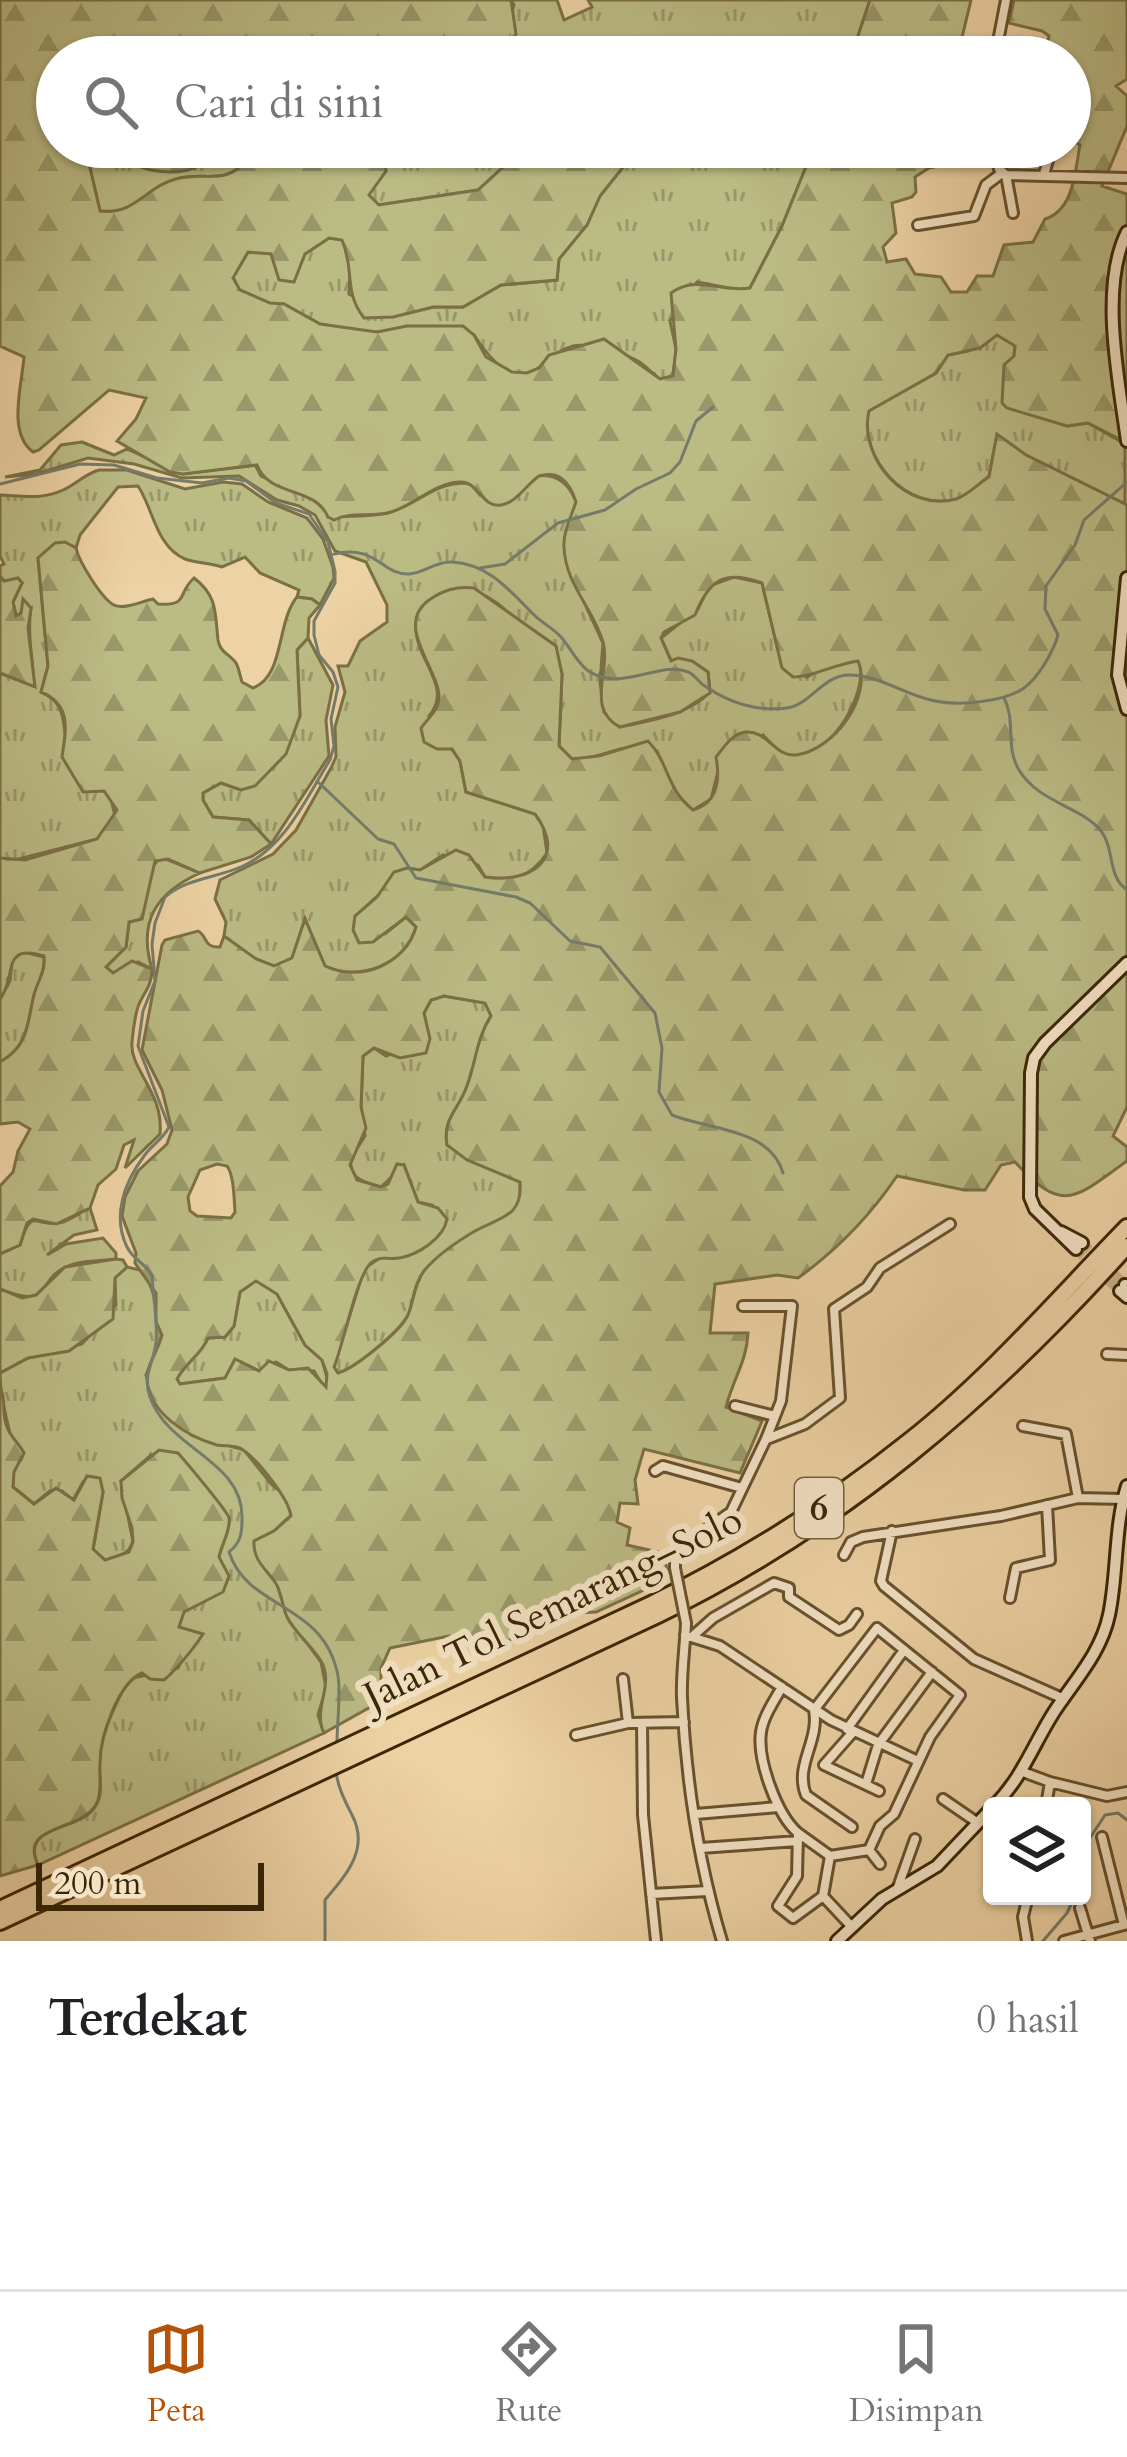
<!DOCTYPE html>
<html lang="id">
<head>
<meta charset="utf-8">
<style>
  :root { --surface:#fff; --page:#f2f2f2; --text:#202124; --muted:#757577; --line:#e0e0e0; --accent:#b45309 }
  body { margin:0; font-family:Cardo,serif; background:var(--page); color:var(--text) }
  .controls { position:absolute; right:36px; bottom:36px; display:grid; overflow:hidden; border-radius:12px; box-shadow:0 3px 9px #0004 }
  .controls button { width:108px; height:108px; display:grid; place-items:center; padding:0; border:0; border-bottom:3px solid var(--line); background:var(--surface); color:var(--text); font:60px sans-serif }
  .scale { position:absolute; left:36px; bottom:30px; width:228px; box-sizing:border-box; padding-left:12px; border:6px solid #3b2606; border-top:0; font-size:33px; line-height:42px; white-space:nowrap; color:#3b2606; -webkit-text-stroke:9px #f3e2c4; paint-order:stroke }
  .list { margin:0; padding:0; list-style:none }
  h2 { display:flex; justify-content:space-between; align-items:center; height:156px; margin:0; padding:0 48px; font-size:51px }
  h2 small { font-size:39px; font-weight:400; color:var(--muted) }
  .icon { flex:none; width:66px; height:66px; fill:none; stroke:currentColor; stroke-width:2; stroke-linecap:round; stroke-linejoin:round }
  .map { position:relative; flex:none; width:1127px; height:1941px; overflow:hidden }
  .search { position:absolute; background:var(--surface); box-shadow:0 3px 9px #0004; left:36px; right:36px; top:36px; height:132px; display:flex; align-items:center; gap:30px; box-sizing:border-box; padding:0 42px; border-radius:66px; color:var(--muted); font-size:45px }
  .sheet { height:348px; background:var(--surface) }
  nav { display:flex; justify-content:space-around; align-items:center; box-sizing:border-box; height:168px; border-top:3px solid var(--line); background:var(--surface); font-size:33px; color:var(--muted) }
  nav a { display:grid; justify-items:center; gap:6px }
  nav .on { color:var(--accent) }
  .map>svg:first-child { display:block }
  .grass { fill:url(#grass-tufts); stroke:#7b7045; stroke-width:3 }
  .forest { fill:url(#forest-firs); stroke:#7b7045; stroke-width:3; fill-rule:evenodd }
  .lines { fill:none; stroke-linecap:round; stroke-linejoin:round }
  .stream { stroke:#757c6b; stroke-width:3 }
  .secondary-tunnel { stroke:#c9b084; stroke-width:10; stroke-dasharray:10 5; stroke-linecap:butt }
  .street-casing { stroke:#68512e; stroke-width:14 }
  .secondary-casing { stroke:#3b2606; stroke-width:16 }
  .highway-casing { stroke:#3b2606; stroke-width:20 }
  .street { stroke:#f3e2c4; stroke-width:8 }
  .secondary { stroke:#f3e2c4; stroke-width:10 }
  .highway { stroke:#edd2a4; stroke-width:14 }
  .street-bridge-casing { stroke:#68512e; stroke-width:14; stroke-linecap:butt }
  .street-bridge { stroke:#f3e2c4; stroke-width:8 }
  .labels { text-anchor:middle; dominant-baseline:central; stroke-width:12; stroke-linejoin:round; paint-order:stroke }
  .shield { fill:#f3e2c4; stroke:#725e3f; stroke-width:3 }
  .shield-label { font-size:36px; font-weight:bold; fill:#3b2606 }
  .street-label { font-size:39px; fill:#3b2606; stroke:#f3e2c4 }
</style>
</head>
<body>
<div class="map">
<svg width="1127" height="1941" viewBox="0 0 1127 1941">
  <defs>
    <pattern id="grass-tufts" width="24" height="20" patternUnits="userSpaceOnUse" patternTransform="scale(3)"><rect width="24" height="20" fill="#bbbb84"/><path d="M3 7l-1-3M5 7V3M7 7l1-3M15 17l-1-3M17 17v-4M19 17l1-3" fill="none" stroke="#99986a"/></pattern>
    <pattern id="forest-firs" width="22" height="20" patternUnits="userSpaceOnUse" patternTransform="scale(3)"><rect width="22" height="20" fill="#bbbb84"/><path d="M5 1l3.5 6h-7zM16 11l3.5 6h-7z" fill="#99986a"/></pattern>
  </defs>
  <rect width="100%" height="100%" fill="#edd2a4"/>
  <filter id="stains"><feTurbulence type="fractalNoise" baseFrequency=".00167" numOctaves="4"/><feColorMatrix values="0 0 0 0 .2 0 0 0 0 .09 0 0 0 0 .02 0 0 0 .5 -.17"/></filter>
  <radialGradient id="worn" r=".72"><stop offset=".6" stop-color="#630" stop-opacity="0"/><stop offset="1" stop-color="#630" stop-opacity=".3"/></radialGradient>
  <path class="grass" d="M511,0H557L564,20L592,7L588,0H870L851,57H650V53L618,39L605,57H487L499,53L514,5Z
    M99,147L137,165L219,159L243,147L246,161C225,186 204,171 176,179C144,188 138,215 100,211L87,155Z
    M349,147H525L478,190L378,205L368,195L386,171L369,154H354Z
    M639,147H814L782,226L750,288L739,290L697,282L670,321L676,349L673,376L660,379C653,374 645,365 638,361C625,354 586,342 573,346C559,350 551,357 541,366C513,391 487,355 474,335L407,326L390,332H363L320,324L284,304H270L239,290L233,277L248,252L305,254L329,238L343,240L350,267L349,294L393,317L433,307H463L501,285L557,280L559,259L587,225L600,196Z
    M997,334L1015,345L1014,356L1042,417L1067,426L1088,423L1125,444V504L1026,455L997,435L989,476C980,483 968,496 957,499C906,513 859,458 868,411L936,373L948,355L968,351Z
    M82,442L114,455L127,449L183,474L255,465L261,476L323,504L328,517C347,516 369,517 388,513C417,505 439,478 471,484L480,495C518,484 558,454 576,502L564,545L578,589L603,643L600,682L604,712L620,727C651,720 687,716 710,692L708,672L692,661L672,662L661,638L698,609L709,586L734,577L762,583L782,667L807,677L831,664L859,661C870,695 825,768 785,754C777,751 769,741 763,735L718,771L711,799L693,810L672,790L657,751C619,739 610,759 572,759L559,746L562,674C533,642 489,569 439,594C424,602 416,613 416,631C418,662 453,688 429,716L460,761L466,792L535,814L543,825L547,853C530,878 514,881 485,877L478,865L443,855L420,870L407,868L356,916L385,934L406,917L416,927C406,964 360,983 325,966L305,919L292,958L274,966L256,959L224,936L226,922L215,899L220,880L273,854L296,830L331,768L336,757L335,727L345,692L338,666H348L360,641L387,622V605L366,562L335,551L315,515L299,506L277,500L239,476L182,478L134,464L88,458L36,474L5,477L40,470L61,445Z
    M99,470H127L185,489L223,482L242,484L268,502L307,518L323,539L333,567L334,578L320,605L312,599L297,597L299,590L260,573L245,557L222,567C211,563 195,563 185,559C156,547 153,508 138,486L118,487L80,535L76,548C58,538 52,546 38,558L48,666L41,692C67,704 61,719 67,741C72,761 94,787 110,795L115,816L97,839L11,861L0,858V673L34,686C33,660 27,635 31,608L16,616L13,602L22,583L4,581L0,576V566L4,564L0,556V495C23,496 41,500 63,490C76,484 85,474 99,470Z
    M308,638L333,685L326,720L329,756L271,844L249,820L213,817L203,800V793L221,783L241,790L300,716L297,650Z
    M161,857L200,873C158,892 137,920 152,969L138,962L113,974L106,967L126,947L129,922L142,918L150,869Z
    M23,952L44,957C45,972 38,981 34,995C27,1024 29,1046 0,1062V999L10,981L12,960Z
    M444,996L486,1003L491,1016C476,1039 476,1067 465,1091C456,1112 443,1120 447,1145L520,1182V1200L513,1213C484,1231 450,1244 426,1269C414,1282 414,1299 409,1313C401,1331 354,1369 338,1373L334,1367L364,1269L381,1257L395,1258L415,1251L432,1205L418,1202L404,1165L381,1187C364,1182 348,1179 351,1158L365,1136L361,1107L363,1056L374,1048L386,1056L429,1039L424,1013L431,1000Z
    M90,1208L97,1230L74,1235L47,1255L66,1244L103,1238L116,1253V1259C100,1261 81,1260 66,1267C36,1280 53,1311 0,1289V1254L20,1245C32,1203 36,1230 63,1222C72,1219 81,1212 90,1208Z
    M127,1267L140,1270C161,1294 151,1308 162,1335L146,1375L154,1402L191,1435L244,1450L272,1485L285,1495L291,1515L274,1531L255,1541L277,1584L287,1616L321,1662L326,1688L318,1715L324,1733L38,1865C19,1824 79,1832 95,1807C105,1793 98,1775 99,1759C102,1732 116,1702 129,1679L178,1668L186,1652L197,1643L178,1628L183,1612L223,1591L229,1576L219,1558C221,1545 231,1530 229,1518C228,1512 186,1463 178,1454L151,1455L121,1481L133,1542C128,1554 119,1558 106,1561L93,1550L103,1492L83,1482L73,1500L62,1491H50L34,1504L13,1487C12,1471 15,1454 11,1438C6,1416 0,1396 0,1373L28,1358L82,1344L116,1305L115,1278Z
    M256,1280L277,1294L305,1345L322,1360L328,1381L325,1389L314,1371L289,1370L276,1362L259,1371L241,1362L225,1378L179,1384L177,1379C186,1362 201,1355 208,1338L225,1337L234,1326L240,1292Z"/>
  <path class="forest" d="M0,0H511L516,34L499,53L487,57H57V147H242C207,157 196,179 151,170C132,167 118,151 99,147L87,155L100,211C136,215 145,187 176,179C204,171 225,186 246,161L243,147H349L354,154L383,157L386,171L369,195L379,205L478,190L525,147H639L600,196L587,225L559,259L557,280L501,285L463,307H433L393,317L364,318C343,291 355,270 342,240L329,238L305,254L294,282L279,280L271,254L248,252L233,278L240,290L270,303L284,304L320,324L377,332L407,326H463L474,335L486,357L512,372L527,373L539,368L549,355L604,339L660,379L673,376L676,349L671,293C697,274 721,293 750,288L782,226L814,147H865L875,162L900,159L923,147H961L957,162L929,168L915,177L916,192L912,197L892,203L896,233L883,247L887,262L906,259L915,274L941,277L951,292H967L977,276H993L1004,245L1033,242L1045,219C1074,210 1075,171 1080,145L1070,139V57L1046,50L1049,36L1042,31L1009,23L1014,0H1127V79L1116,86L1127,96V126L1102,186L1127,194V443L1088,423L1067,426L1007,408L1002,403L1004,365L1014,356L1015,346L997,335L980,348L948,355L936,373L869,411C858,458 906,513 956,499C967,496 979,483 989,477L997,434L1026,455L1127,505V1107L1113,1136L1127,1147V1161C1076,1197 1064,1216 1015,1162L1001,1165L985,1190H964L897,1176C870,1216 837,1250 798,1278L777,1275L715,1284L710,1333H748C747,1361 733,1379 726,1407L762,1421L740,1473L644,1449L635,1480L638,1504L620,1503L617,1522L630,1528L627,1545L663,1553L668,1573L657,1584L596,1612L574,1613L500,1644L449,1636L390,1648L381,1668V1701L324,1733C312,1709 335,1685 321,1661C312,1646 295,1633 287,1617C282,1606 282,1592 275,1582C265,1568 253,1560 254,1541L274,1531L291,1516C289,1499 258,1460 243,1450C235,1444 226,1447 217,1445C188,1437 148,1413 147,1378C147,1364 159,1349 162,1335L156,1322V1293L135,1263L136,1253L122,1216L125,1197L138,1171L167,1144L172,1130L162,1090L142,1050L162,945L165,940L198,931C208,936 203,948 220,947L224,936L256,959L274,966L292,958L305,919L325,966C360,983 406,964 416,927L406,917L373,942L359,943L353,930L355,916L377,897L394,872L407,868L420,870L456,850L469,855L485,877C529,884 569,860 535,814L466,792L460,761L452,749H437L424,742L421,728C428,718 440,709 439,696C438,668 394,625 429,600C444,590 456,586 474,588L556,646L562,674L559,746L572,759L599,756L648,741C669,762 666,789 693,810C718,803 720,779 716,757C724,747 732,734 745,732C768,730 774,757 796,755C834,750 873,697 858,661C835,664 813,677 793,677L782,668L762,583C724,569 709,580 695,615L664,632L661,638L671,661L678,658L692,661L708,672L710,693L680,712L620,727C585,709 611,670 603,642C593,608 565,584 564,547C563,532 571,517 576,502C570,483 560,470 539,476C527,484 516,503 501,505C482,508 479,482 461,482C435,482 415,505 391,512C371,518 352,511 334,520L328,517C314,485 270,498 257,465L183,474L170,472L117,441L136,419L146,398L109,390L39,450L33,452C7,433 22,385 24,357L0,346ZM444,996L485,1003L491,1016C475,1041 476,1066 465,1091C456,1112 443,1120 447,1145L467,1160L520,1182C523,1217 500,1217 475,1231C458,1241 436,1256 424,1271C414,1284 414,1301 408,1315C400,1332 354,1369 338,1373L334,1367C343,1346 357,1273 372,1262C383,1255 387,1260 399,1258C418,1255 444,1238 447,1219L438,1208L418,1202L404,1165L397,1164L388,1184L381,1187L357,1180L350,1165L366,1128L361,1107L363,1056L374,1048L400,1058L426,1053L430,1039L424,1013L431,1000ZM217,1164L227,1166C234,1175 234,1199 235,1212L231,1218L197,1216L190,1211L188,1197L200,1170ZM256,1281L277,1294L305,1345L322,1360L327,1374L326,1387L308,1368L289,1370L269,1361L259,1371L235,1359L225,1378L180,1384L177,1379C186,1362 201,1355 208,1338L225,1337L234,1326L240,1292Z
    M870,0H971L958,54L851,57Z
    M65,542L76,548C79,562 102,599 114,605C124,610 142,601 153,599L158,604C190,606 176,594 194,578C218,596 215,614 218,640C220,653 230,654 236,663C239,668 240,676 242,682L253,688C285,676 276,622 297,597L312,599L320,605L309,618L308,638L297,650L300,716L286,754L255,786L241,790L221,783L203,793V800L213,817L249,820L271,844L251,857L200,873L168,859L155,861L142,919L129,922L126,947L106,967L113,973L132,961L152,969C152,985 145,991 139,1004C135,1014 133,1032 132,1042C129,1069 164,1092 160,1134L125,1168L134,1140L124,1145L116,1169L98,1185L90,1208L56,1224L33,1219L27,1223L20,1245L0,1254V1186L13,1172L18,1151L30,1129L18,1122L0,1124V1062C29,1046 27,1024 34,995C38,980 46,971 44,956C0,943 18,975 0,999V858L25,860L97,839L117,810L104,791L83,792L62,757C66,730 72,705 41,692L48,666L38,558L55,543Z
    M0,576L4,581L18,578L22,583L13,602L16,616L21,613L23,599L31,608L28,628L35,687L0,673Z
    M116,1259L123,1260L127,1267L115,1278L113,1319L69,1351L28,1358L0,1373V1289L22,1298L36,1295L65,1267Z
    M0,1387C7,1401 1,1413 7,1427C11,1438 19,1443 24,1453L14,1472L13,1487L34,1504L56,1488L74,1500L87,1476L100,1478L103,1492L93,1549L105,1560L129,1552L133,1542L132,1528L122,1498L121,1481L159,1450L178,1453C186,1462 228,1512 229,1518C231,1530 221,1545 219,1557L229,1576L223,1592L184,1612L179,1627L203,1634C194,1648 177,1669 164,1680L150,1679L142,1673C118,1683 100,1737 100,1763C99,1775 102,1788 98,1800C88,1833 17,1821 38,1865L0,1876Z"/>
  <g class="lines">
    <path class="stream" d="M0,484L80,464L114,465L157,478L202,483L229,478L246,481L276,503L309,514L328,542L335,571V583L314,621V635L319,655L333,672L338,687L331,719L334,746L330,760C306,798 286,846 243,866C217,878 187,878 165,897L155,923L152,944L155,981L143,1011L138,1046L169,1127C163,1139 152,1145 144,1156C124,1183 112,1216 127,1247C133,1260 146,1263 152,1276C153,1294 158,1325 156,1342C154,1363 142,1375 150,1397C168,1450 244,1460 242,1519C242,1534 241,1542 229,1552C248,1611 324,1601 338,1676C341,1693 337,1724 337,1742
      M334,554C377,544 381,575 409,574C424,573 436,561 452,562C489,564 510,591 533,614C542,623 553,628 561,637C570,647 579,666 590,672C622,692 661,660 688,672C694,674 697,680 702,684C727,702 755,712 787,708C810,705 823,675 849,675C880,675 906,696 935,701C959,706 1004,702 1024,688C1039,677 1053,652 1058,635L1045,609L1046,586L1075,545L1084,520L1127,482
      M480,568L505,564L558,523L605,510L636,489L670,473L680,462L696,421L713,407
      M1004,698C1016,720 1005,747 1019,770C1039,803 1081,806 1101,831C1115,849 1107,876 1127,890
      M317,781L378,839L394,844L416,878L516,897L530,903L570,941L600,947L655,1013L662,1048L659,1092L672,1115C709,1130 770,1128 783,1173
      M1082,1869L1088,1841L1105,1815L1118,1813L1127,1820
      M325,1941V1900C346,1875 370,1849 352,1815C345,1801 337,1786 336,1770
      M1043,1941L1067,1913L1075,1896"/>
    <path class="secondary-tunnel" d="M1082,1243L1125,1285
      M1076,1249L1120,1291"/>
    <defs>
      <path id="street" d="M995,57L1006,0
        M994,147L999,169L1006,175L1127,178
        M1044,174L1052,147
        M1006,175L1013,213
        M918,225L974,216L986,185L1002,173
        M1107,1354L1127,1355
        M735,1406L775,1416
        M1023,1426L1066,1434L1078,1498
        M767,1439L805,1424L840,1398L834,1309L867,1287L880,1268L950,1224
        M655,1471L663,1466L742,1488
        M892,1531L881,1581L884,1586L974,1659L1064,1699
        M844,1555L851,1542L863,1537L1001,1516L1078,1498L1123,1499
        M675,1568V1554L680,1548L731,1512L766,1439L781,1401L792,1306H743
        M1010,1598L1016,1568L1050,1560L1047,1505
        M686,1623C685,1648 681,1673 682,1698C686,1779 699,1864 722,1941
        M685,1635L720,1646L831,1720L918,1761
        M694,1635L713,1618L774,1583L789,1588V1597L839,1630L849,1625L857,1614
        M623,1679L628,1723
        M782,1687C774,1701 763,1717 761,1732C757,1760 777,1815 798,1833
        M642,1723L643,1815L656,1941
        M847,1729L904,1650
        M853,1732L824,1765L879,1791
        M576,1735L628,1723L684,1722
        M1023,1772L1050,1782L1046,1806
        M1050,1782L1107,1796L1127,1792
        M866,1784L878,1745L932,1672
        M943,1799L978,1823
        M696,1814L778,1807
        M852,1827L806,1795C794,1765 820,1741 814,1710L877,1628L960,1695L930,1737L894,1814L880,1826L869,1850
        M1102,1837L1124,1925
        M701,1848L798,1841
        M830,1856L869,1850L880,1864
        M898,1887L915,1839
        M651,1894L708,1891
        M823,1896L830,1856L798,1833L797,1876L778,1906L793,1918L823,1896L851,1926
        M1080,1908L1090,1941
        M1027,1941L1023,1917L1028,1896
        M1064,1941L1127,1924"/>
      <path id="secondary" d="M1127,232C1099,288 1119,380 1127,441
        M1127,578L1118,675L1127,709
        M1061,1232L1082,1243
        M1076,1249L1035,1209L1030,1197L1031,1073L1034,1058L1045,1043L1127,963
        M1125,1285L1127,1288
        M1120,1291L1127,1297
        M994,1806C1022,1778 1033,1745 1054,1712C1075,1680 1101,1653 1109,1615C1118,1572 1114,1528 1127,1486
        M837,1941L882,1899L937,1866L992,1808"/>
      <path id="highway" d="M0,1909L651,1604C743,1559 829,1505 909,1441C988,1379 1057,1299 1127,1227
        M0,1922L658,1615C843,1525 990,1399 1127,1246"/>
    </defs>
    <use href="#street" class="street-casing"/>
    <use href="#secondary" class="secondary-casing"/>
    <use href="#highway" class="highway-casing"/>
    <use href="#street" class="street"/>
    <use href="#secondary" class="secondary"/>
    <use href="#highway" class="highway"/>
    <defs>
      <path id="street-bridge" d="M675,1568L686,1623"/>
    </defs>
    <use href="#street-bridge" class="street-bridge-casing"/>
    <use href="#street-bridge" class="street-bridge"/>
  </g>
  <g class="labels">
    <rect class="shield" x="795" y="1478" width="48" height="60" rx="9"/>
    <g class="shield-label">
      <text x="819" y="1508">6</text>
    </g>
    <g class="street-label">
      <text transform="translate(553 1608) rotate(-26)">Jalan Tol Semarang–Solo</text>
    </g>
  </g>
  <rect width="100%" height="100%" filter="url(#stains)"/>
  <rect width="100%" height="100%" fill="url(#worn)"/>
</svg>
<div class="controls">
<button><svg class="icon" aria-label="layers" viewBox="0 0 24 24"><path d="M12 4l9 5-9 5-9-5zM3 14l9 5 9-5"/></svg></button>
</div>
<div class="scale">200 m</div>
<div class="search"><svg class="icon" aria-label="search" viewBox="0 0 24 24"><circle cx="10" cy="10" r="6"/><path d="M15 15l6 6"/></svg>Cari di sini</div>
</div>
<section class="sheet">
<h2>Terdekat<small>0 hasil</small></h2>
<ul class="list">
</ul>
</section>
<nav>
<a class="on"><svg class="icon" aria-label="map" viewBox="0 0 24 24"><path d="M3 6l6-2 6 2 6-2v14l-6 2-6-2-6 2zM9 4v14M15 6v14"/></svg>Peta</a>
<a><svg class="icon" aria-label="directions" viewBox="0 0 24 24"><path d="M12 3l9 9-9 9-9-9zM9 14v-3h6M13 9l2 2-2 2"/></svg>Rute</a>
<a><svg class="icon" aria-label="saved" viewBox="0 0 24 24"><path d="M7 4h10v16l-5-4-5 4z"/></svg>Disimpan</a>
</nav>
</body>
</html>
